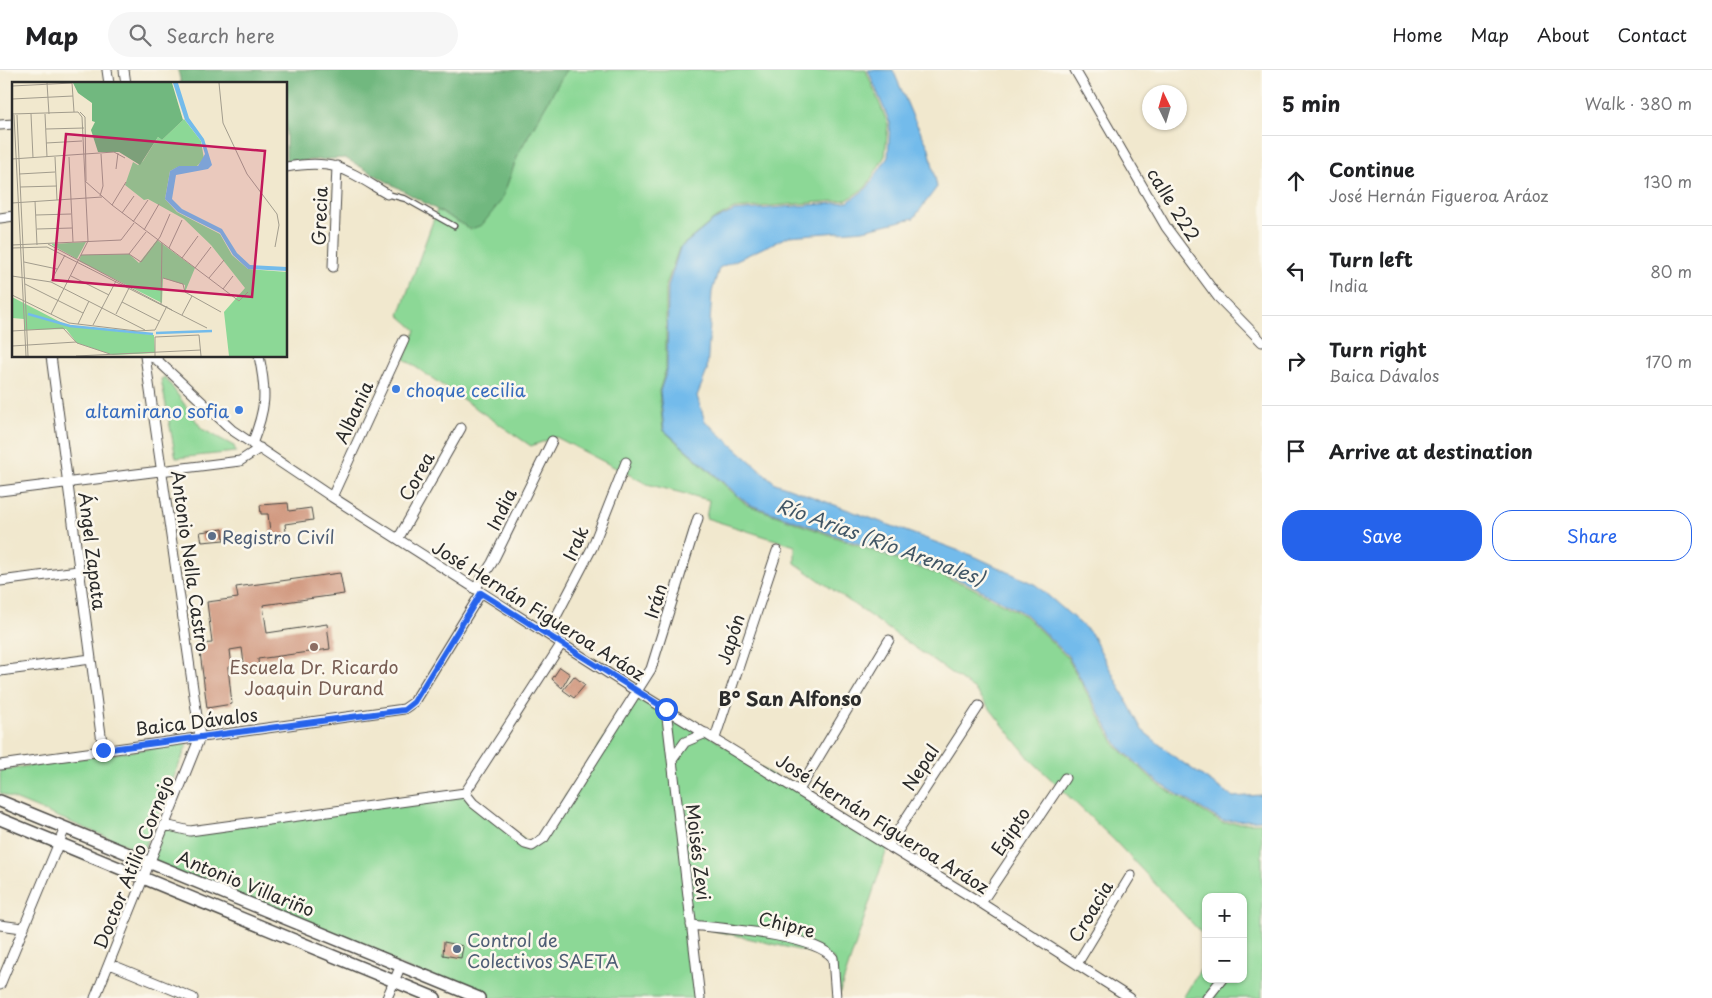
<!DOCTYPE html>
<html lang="en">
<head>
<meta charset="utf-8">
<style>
  :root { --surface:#fff; --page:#f6f6f6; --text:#202124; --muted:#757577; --line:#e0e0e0; --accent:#2563eb }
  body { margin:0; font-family:"Playpen Sans",sans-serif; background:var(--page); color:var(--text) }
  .controls { position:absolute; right:15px; bottom:15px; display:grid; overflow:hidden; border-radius:10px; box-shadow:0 1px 4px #0004 }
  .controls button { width:45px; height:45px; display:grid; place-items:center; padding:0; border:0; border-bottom:1px solid var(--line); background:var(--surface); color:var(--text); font:25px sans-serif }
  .compass { position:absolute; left:1142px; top:15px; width:45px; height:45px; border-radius:50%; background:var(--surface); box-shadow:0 1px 4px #0004; rotate:355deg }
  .stop { position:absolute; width:15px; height:15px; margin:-11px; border:4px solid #2563eb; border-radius:50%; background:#fff }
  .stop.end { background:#2563eb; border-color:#fff; box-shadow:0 1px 5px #0008 }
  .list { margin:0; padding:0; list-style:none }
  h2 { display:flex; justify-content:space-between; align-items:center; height:65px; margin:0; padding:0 20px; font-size:21px }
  h2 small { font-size:16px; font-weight:400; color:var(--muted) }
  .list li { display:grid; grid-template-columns:32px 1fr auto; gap:15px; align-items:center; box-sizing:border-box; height:90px; padding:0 20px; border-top:1px solid var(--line) }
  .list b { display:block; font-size:19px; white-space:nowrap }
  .list p { margin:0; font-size:16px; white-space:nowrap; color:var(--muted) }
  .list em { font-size:16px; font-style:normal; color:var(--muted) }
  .actions { display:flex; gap:10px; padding:15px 20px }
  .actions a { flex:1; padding:11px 0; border:1px solid var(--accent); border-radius:20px; text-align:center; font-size:18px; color:var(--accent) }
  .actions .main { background:var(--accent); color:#fff }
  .icon { flex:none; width:28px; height:28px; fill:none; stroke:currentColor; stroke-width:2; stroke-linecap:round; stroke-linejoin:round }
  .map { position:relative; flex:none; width:1262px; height:928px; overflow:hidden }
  header { display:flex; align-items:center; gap:30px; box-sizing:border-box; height:70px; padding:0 25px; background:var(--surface); border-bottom:1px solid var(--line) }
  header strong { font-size:24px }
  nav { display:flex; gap:28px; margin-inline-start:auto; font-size:18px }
  .search { width:350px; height:45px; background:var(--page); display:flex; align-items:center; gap:12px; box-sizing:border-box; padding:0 18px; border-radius:28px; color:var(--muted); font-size:19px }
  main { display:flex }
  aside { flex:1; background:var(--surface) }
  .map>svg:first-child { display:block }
  .green { fill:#8cd896; stroke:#5c8260 }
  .forest { fill:#71b87f; stroke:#4e7255 }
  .water { fill:#73bbeb; stroke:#4f738b }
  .building { fill:#d0977e }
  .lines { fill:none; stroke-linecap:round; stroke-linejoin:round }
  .service-casing { stroke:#494743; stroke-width:7 }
  .minor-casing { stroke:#494743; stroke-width:11 }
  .tertiary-casing { stroke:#494743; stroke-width:14 }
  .service { stroke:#fff; stroke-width:4.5 }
  .minor { stroke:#fff; stroke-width:9 }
  .tertiary { stroke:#fff; stroke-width:11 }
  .route { stroke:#2563eb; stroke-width:6 }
  .shop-dot { fill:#3f7fe0; stroke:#fbf7ec; stroke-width:2 }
  .service-dot { fill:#5c6f8a; stroke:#fbf7ec; stroke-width:2 }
  .education-dot { fill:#8d6e63; stroke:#fbf7ec; stroke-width:2 }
  .labels { text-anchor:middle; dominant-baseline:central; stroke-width:5; stroke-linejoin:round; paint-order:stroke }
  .street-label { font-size:18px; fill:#2b2b2b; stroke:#fbf7ec }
  .shop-label { font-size:18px; fill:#366cbe; stroke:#fbf7ec; text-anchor:start }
  .service-label { font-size:18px; fill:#4e5e75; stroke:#fbf7ec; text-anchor:start }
  .education-label { font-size:18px; fill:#785e54; stroke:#fbf7ec }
  .water-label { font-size:19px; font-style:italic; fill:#415665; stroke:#fbf7ec }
  .neighbourhood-label { font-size:19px; font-weight:bold; fill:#2b2b2b; stroke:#fbf7ec }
  .inset-river { fill:none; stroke:#73bbeb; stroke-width:2.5 }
  .inset-road { fill:none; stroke:#a29c8d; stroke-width:1 }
  .view { fill:#c2185b; fill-opacity:0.15; stroke:#c2185b; stroke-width:2.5 }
  .inset-edge { fill:none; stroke:#2b2b2b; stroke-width:2.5 }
</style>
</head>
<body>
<header>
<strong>Map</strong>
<div class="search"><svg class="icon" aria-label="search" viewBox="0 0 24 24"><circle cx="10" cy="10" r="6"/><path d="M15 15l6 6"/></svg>Search here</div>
<nav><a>Home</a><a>Map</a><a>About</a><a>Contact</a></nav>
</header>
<main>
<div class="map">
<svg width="1262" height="928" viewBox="0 0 1262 928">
  <rect width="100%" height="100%" fill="#fbf7ec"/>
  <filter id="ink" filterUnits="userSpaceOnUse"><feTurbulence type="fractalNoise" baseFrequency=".02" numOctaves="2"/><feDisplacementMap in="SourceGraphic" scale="10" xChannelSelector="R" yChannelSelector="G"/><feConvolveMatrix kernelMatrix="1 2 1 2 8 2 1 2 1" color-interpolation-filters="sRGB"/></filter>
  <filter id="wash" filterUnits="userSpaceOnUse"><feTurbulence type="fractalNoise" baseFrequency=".0096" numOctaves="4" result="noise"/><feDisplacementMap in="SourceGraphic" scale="20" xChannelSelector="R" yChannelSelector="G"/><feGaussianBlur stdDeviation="1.12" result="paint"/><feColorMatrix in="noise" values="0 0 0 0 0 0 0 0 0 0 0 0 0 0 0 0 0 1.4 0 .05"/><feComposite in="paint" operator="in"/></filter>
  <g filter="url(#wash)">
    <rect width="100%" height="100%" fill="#f1e8ce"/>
    <path class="green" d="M566,0H866L888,54L885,86L866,117L847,130L734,139L713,150L679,178L666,216V299L659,321L663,360L747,435L967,515L1025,546L1067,587L1116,676L1159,715L1222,753H1262V928H1183L1206,890V909H1243V827H1206V868L1114,770L1030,689L975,620L795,493V476L706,448L709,430L647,414L556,367L531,376L404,289L416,260L399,245L437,140L471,159L501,131L519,82Z
      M165,307L202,359L234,376L236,382L176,388L161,309Z
      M636,621L888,776L838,928L833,888L691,855L700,928H480L151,793L165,755L191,761L465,723L532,776Z
      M188,673L143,782L0,723V700Z"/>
    <path class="forest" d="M178,0H566L519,82L501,131L482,155L471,159L345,88L286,92V14H181Z"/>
    <path class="water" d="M868,0H893L913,47L929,78L937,117L914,148L863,160L789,166L719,198L712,222L707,301L697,326L705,351L775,413L976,487L1036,515L1091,563L1142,660L1176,688L1233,727L1262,725V750L1222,751L1159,713L1118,676L1068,586L1025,544L968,513L748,434L664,360L660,321L667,300L668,216L680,178L713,151L734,141L848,132L867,118L888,87L890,53Z"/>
    <g id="blocks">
      <path class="building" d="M288,433L289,441L311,438L313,450L285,454L287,469L271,470L268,444H261L260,435Z
        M223,459L224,470L202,472L200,462Z
        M340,503L344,524L263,535L267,563L327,554L330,579L258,589L259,600L245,602L242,578L230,580L232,597H228L232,634L207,638L199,574L212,573L207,532L238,528L236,517Z
        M560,597L570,604L562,618L552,609Z
        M574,606L585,615L574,628L563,620Z
        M444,872L463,876L461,888L443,885Z"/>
    </g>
  </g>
  <g filter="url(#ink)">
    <use href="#blocks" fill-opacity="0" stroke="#494743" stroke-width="1"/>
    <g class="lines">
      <defs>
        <path id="service" d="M387,124L406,129L454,156"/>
        <path id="minor" d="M107,0L109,14
          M124,0L126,14
          M1075,0L1166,157L1218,227L1262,272
          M0,55L14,54
          M286,97C335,88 347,100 387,124
          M0,148L14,146
          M333,197L337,96
          M51,286L103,680
          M149,286L156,289L232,360L332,427L636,621L981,833L1130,928
          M252,374C266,338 267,324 259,286
          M0,421L240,391L260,378
          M332,427L404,270
          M398,469L461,358
          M0,511L78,501
          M475,519L492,493L552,371
          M547,564L592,478L626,392
          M0,601L91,589
          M666,639L700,928
          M715,668L777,481
          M672,690L685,672L706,663
          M0,695L404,639L414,632L481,523
          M799,720L889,570
          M465,723L473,733L525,774L532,776L544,768L651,599L698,448
          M165,755L190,761L465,723L562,573
          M888,776L979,636
          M981,833L1065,708
          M0,855L22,858
          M691,855C720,858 816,865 833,888L836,928
          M110,894L193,928
          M1077,894L1131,805
          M0,915L65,758
          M95,928L200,667L145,286
          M387,928L401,895
          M1207,928L1222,909"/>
        <path id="tertiary" d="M0,731L479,928
          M0,749L435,928"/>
      </defs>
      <use href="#service" class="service-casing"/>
      <use href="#minor" class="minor-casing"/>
      <use href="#tertiary" class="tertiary-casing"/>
      <use href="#service" class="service"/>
      <use href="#minor" class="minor"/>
      <use href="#tertiary" class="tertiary"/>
    </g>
  </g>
  <g class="lines" filter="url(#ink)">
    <path class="route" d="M103,680L404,640L414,632L481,523L666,639"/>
  </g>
  <g class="shop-dot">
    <circle cx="396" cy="319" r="5"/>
    <circle cx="239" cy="340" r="5"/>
  </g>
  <g class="service-dot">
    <circle cx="212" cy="466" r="5"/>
    <circle cx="457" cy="879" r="5"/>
  </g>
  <circle class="education-dot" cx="314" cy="577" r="5"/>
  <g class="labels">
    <g class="street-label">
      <text transform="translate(1174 134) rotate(58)">calle 222</text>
      <text transform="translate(319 146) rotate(-88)">Grecia</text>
      <text transform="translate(353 342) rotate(-65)">Albania</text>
      <text transform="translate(416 406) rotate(-61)">Corea</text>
      <text transform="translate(501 439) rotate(-64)">India</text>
      <text transform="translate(575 473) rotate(-66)">Irak</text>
      <text transform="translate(93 481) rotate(83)">Ángel Zapata</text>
      <text transform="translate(191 491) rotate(82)">Antonio Nella Castro</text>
      <text transform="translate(655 531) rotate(-73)">Irán</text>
      <text transform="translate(539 540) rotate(32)">José Hernán Figueroa Aráoz</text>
      <text transform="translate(730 569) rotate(-72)">Japón</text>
      <text transform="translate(196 651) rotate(-7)">Baica Dávalos</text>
      <text transform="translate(920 697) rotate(-57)">Nepal</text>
      <text transform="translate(883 753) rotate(32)">José Hernán Figueroa Aráoz</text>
      <text transform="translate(1010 761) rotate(-56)">Egipto</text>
      <text transform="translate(699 782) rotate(83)">Moisés Zevi</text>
      <text transform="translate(133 792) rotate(-68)">Doctor Atilio Cornejo</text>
      <text transform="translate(246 813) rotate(22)">Antonio Villariño</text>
      <text transform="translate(1090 841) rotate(-59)">Croacia</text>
      <text transform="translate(787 854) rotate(14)">Chipre</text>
    </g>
    <g class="shop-label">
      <text x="406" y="319">choque cecilia</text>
      <text x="229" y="340" text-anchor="end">altamirano sofia</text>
    </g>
    <g class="service-label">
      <text x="222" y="466">Registro Civíl</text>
      <text x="467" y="869">Control de<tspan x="467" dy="21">Colectivos SAETA</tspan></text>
    </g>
    <g class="education-label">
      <text x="314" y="596">Escuela Dr. Ricardo<tspan x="314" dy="21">Joaquin Durand</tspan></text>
    </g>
    <g class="water-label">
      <text transform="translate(881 471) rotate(20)">Río Arias (Río Arenales)</text>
    </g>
    <g class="neighbourhood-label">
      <text x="790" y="628">B° San Alfonso</text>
    </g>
  </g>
  <g transform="translate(12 12)">
    <rect width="275" height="275" fill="#f1e8ce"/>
    <path d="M172,37L189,59L192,77L185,84H168L158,89L153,117L165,130L208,152L220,173L236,187L275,190V274H217L212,230L233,206L199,163L172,137L136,117L132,118L113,103L121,80L126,83L131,79L146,55L150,58ZM145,158L183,186L173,210V203L151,196L150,221L67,179L69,173L117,172L127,181ZM74,160L65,177L40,163V162ZM0,215L56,244L142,253L143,271L101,273L65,261L54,247L12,248V237L0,236Z" fill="#8cd896"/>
    <path d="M61,1H160L171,38L150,58L146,55L128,83L107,70H86L79,48L83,40L80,39V21L66,11Z" fill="#71b87f"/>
    <path d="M161,1H166L177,36L192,57L200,83L196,87L164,93L160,117L170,127L210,147L225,171L238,183L275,185V189L236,187L221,173L208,151L166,130L153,117L158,89L167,84H186L193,72L189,59L173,38Z" fill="#73bbeb"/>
    <path class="inset-river" d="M16,232L58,244L141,252M144,251L200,249"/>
    <path class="inset-road" d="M35,1L37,32M60,1L62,30M207,1L211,41L235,92L265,132L267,143L263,165M0,4L60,1M0,17L61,14M68,30L73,35L74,99M0,32L66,30M19,32L21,76M33,32L35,75M2,33L14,274M5,33L16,274M34,47L72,46M34,61L70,59M43,75L45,118M57,75L61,160M0,77L102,70L113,76M104,87L106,71M7,92L43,90M73,99L100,123L227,219L236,210M8,105L45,104M88,114L91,104L89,72M23,119L25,163M0,121L90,115M100,123L114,100M110,131L122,114M24,133L59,132M121,140L136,118M25,147L60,146M132,148L147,122M36,162L160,228M0,163L109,158L122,141M0,166L35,165L195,246M157,166L170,138M117,172L129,180L148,155L158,132M69,173L117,172L134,150M170,176L186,154M12,180L45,187M183,186L199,165M0,194L39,200L133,248M59,194L97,213M151,196L171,202L173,210L209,230M197,196L212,178M39,199L53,173M13,202L71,231M211,207L221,194M0,213L57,241L125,249L143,248L155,224M110,220L147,239M149,222L150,161M39,232L76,159L70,35L66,30M104,232L117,206M170,233L180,214M66,242L77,219M81,243L104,199M0,249L51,246L65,261L98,272M0,264L64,260M64,274L189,268M143,274V255L187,253L189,274"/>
    <path class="view" d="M54,52L253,69L240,215L41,198Z"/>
    <rect width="275" height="275" class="inset-edge"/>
  </g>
</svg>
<div class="controls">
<button>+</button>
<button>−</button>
</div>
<svg class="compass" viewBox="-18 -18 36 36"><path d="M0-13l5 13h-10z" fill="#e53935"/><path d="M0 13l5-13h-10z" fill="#757577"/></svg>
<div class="stop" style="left:666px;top:639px"></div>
<div class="stop end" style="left:103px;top:680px"></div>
</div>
<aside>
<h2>5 min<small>Walk · 380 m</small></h2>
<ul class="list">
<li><svg class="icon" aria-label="ahead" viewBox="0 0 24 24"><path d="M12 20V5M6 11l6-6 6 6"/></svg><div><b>Continue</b><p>José Hernán Figueroa Aráoz</p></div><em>130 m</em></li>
<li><svg class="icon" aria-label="left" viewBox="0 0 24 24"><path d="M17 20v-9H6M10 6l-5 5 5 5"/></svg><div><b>Turn left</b><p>India</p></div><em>80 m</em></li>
<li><svg class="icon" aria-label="right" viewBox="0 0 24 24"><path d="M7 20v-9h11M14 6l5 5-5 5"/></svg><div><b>Turn right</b><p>Baica Dávalos</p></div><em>170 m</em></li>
<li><svg class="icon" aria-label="arrive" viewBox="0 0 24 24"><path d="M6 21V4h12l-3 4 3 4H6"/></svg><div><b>Arrive at destination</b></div></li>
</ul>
<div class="actions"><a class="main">Save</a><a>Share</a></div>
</aside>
</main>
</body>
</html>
